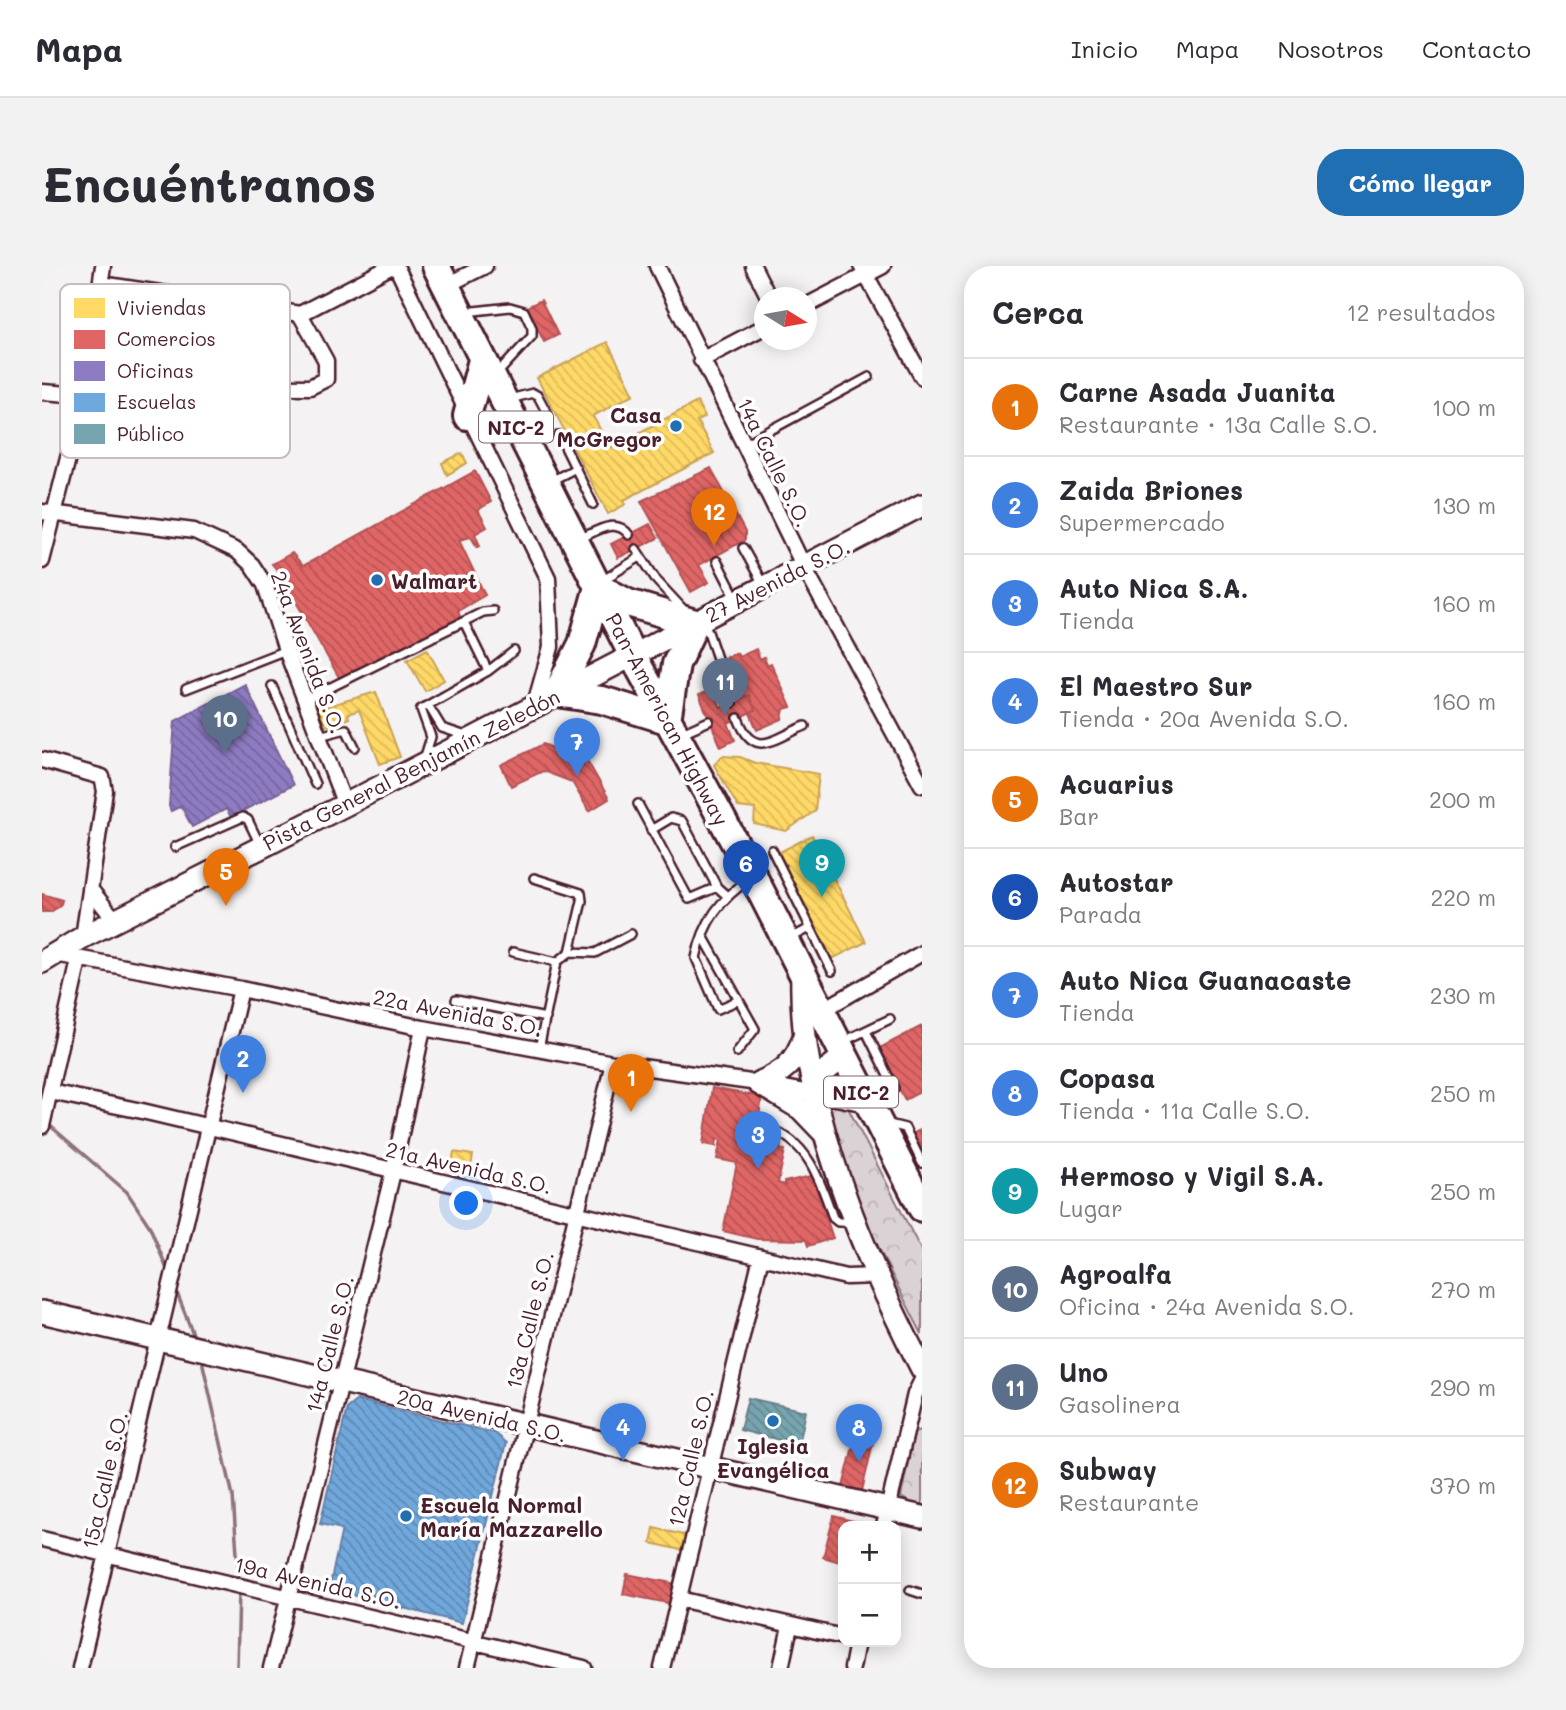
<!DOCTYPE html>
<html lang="es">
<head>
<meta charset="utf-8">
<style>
  :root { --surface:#fff; --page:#f2f2f3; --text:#2b2b33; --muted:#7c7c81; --line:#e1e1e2; --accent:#1f6fb2 }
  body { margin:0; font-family:Mali,sans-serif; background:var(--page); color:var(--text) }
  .controls { position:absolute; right:21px; bottom:21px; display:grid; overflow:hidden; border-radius:14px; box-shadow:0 4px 18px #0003 }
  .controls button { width:63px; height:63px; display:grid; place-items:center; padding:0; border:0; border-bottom:2px solid var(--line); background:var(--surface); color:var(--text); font:35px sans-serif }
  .compass { position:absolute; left:712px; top:21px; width:63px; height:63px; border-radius:50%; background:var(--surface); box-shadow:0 4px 18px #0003; rotate:101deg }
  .you { position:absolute; left:425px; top:938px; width:24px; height:24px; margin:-18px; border:5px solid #fff; border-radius:50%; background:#1a73e8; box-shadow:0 0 0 10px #1a73e833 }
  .badge { display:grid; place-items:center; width:46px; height:46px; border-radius:50%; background:var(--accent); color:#fff; font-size:23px; font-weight:700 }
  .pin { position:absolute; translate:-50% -58px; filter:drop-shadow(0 2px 4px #0008) }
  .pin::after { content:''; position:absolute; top:37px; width:24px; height:21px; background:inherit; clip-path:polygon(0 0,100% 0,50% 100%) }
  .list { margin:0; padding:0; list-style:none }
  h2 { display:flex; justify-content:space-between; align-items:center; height:91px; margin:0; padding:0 28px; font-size:30px }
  h2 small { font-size:23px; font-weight:400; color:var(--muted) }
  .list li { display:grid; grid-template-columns:46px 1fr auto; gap:21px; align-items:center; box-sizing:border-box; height:98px; padding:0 28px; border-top:2px solid var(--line) }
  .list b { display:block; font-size:26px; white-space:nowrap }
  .list p { margin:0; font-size:23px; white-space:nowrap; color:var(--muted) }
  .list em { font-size:23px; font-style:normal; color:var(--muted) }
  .map { position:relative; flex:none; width:880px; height:1402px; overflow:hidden; border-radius:28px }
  header { display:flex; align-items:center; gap:42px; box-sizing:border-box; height:98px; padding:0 35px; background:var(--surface); border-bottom:2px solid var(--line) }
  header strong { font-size:33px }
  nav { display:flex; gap:38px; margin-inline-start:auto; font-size:24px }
  .intro { display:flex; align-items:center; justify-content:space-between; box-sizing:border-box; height:168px; padding:0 42px }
  h1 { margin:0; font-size:49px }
  .button { padding:18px 32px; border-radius:28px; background:var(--accent); color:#fff; font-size:24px; font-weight:700 }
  main { display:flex; gap:42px; padding:0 42px }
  aside { flex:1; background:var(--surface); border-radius:28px; box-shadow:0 4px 18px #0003 }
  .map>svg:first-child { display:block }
  .park { fill:url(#park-crowns); stroke:#927880; stroke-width:2 }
  .homes { fill:url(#homes-back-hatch); stroke:#c9a154; stroke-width:2 }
  .shops { fill:url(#shops-back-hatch); stroke:#b35154; stroke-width:2 }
  .offices { fill:url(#offices-back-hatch); stroke:#7a6095; stroke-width:2 }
  .schools { fill:url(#schools-back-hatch); stroke:#647fa7; stroke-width:2 }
  .public { fill:url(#public-back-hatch); stroke:#697d87; stroke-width:2 }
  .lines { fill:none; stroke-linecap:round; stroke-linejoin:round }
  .stream { stroke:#8d727a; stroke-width:3.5 }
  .lane-casing { stroke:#4a1f2b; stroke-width:12 }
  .street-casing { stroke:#4a1f2b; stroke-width:19 }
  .secondary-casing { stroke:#4a1f2b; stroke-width:26 }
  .highway-casing { stroke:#4a1f2b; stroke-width:32 }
  .lane { stroke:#fff; stroke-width:7 }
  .street { stroke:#fff; stroke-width:14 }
  .secondary { stroke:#fff; stroke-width:21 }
  .highway { stroke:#fff; stroke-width:26 }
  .poi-dot { fill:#1f6fb2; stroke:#fff; stroke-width:2.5 }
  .labels { text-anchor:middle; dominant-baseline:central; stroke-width:7; stroke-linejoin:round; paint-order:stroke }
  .shield { fill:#fff; stroke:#80626b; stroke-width:2 }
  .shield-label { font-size:19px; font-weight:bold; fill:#4a1f2b }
  .poi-label { font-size:21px; font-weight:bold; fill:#4a1f2b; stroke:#fff; text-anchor:start }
  .street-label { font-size:21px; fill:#4a1f2b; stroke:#fff }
  .key { fill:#fff; stroke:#c9bcbf; stroke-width:2 }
  .key-label { font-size:19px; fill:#4a1f2b }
</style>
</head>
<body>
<header>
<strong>Mapa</strong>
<nav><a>Inicio</a><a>Mapa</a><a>Nosotros</a><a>Contacto</a></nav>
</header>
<div class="intro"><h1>Encuéntranos</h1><a class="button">Cómo llegar</a></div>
<main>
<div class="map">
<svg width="880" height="1402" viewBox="0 0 880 1402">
  <defs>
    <pattern id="park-crowns" width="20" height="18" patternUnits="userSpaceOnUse" patternTransform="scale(1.75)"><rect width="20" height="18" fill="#dbd2d5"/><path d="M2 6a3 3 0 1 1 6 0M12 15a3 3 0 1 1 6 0" fill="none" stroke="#bdb4b7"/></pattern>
    <pattern id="homes-back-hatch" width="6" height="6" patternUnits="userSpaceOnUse" patternTransform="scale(1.75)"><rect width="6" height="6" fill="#ffd966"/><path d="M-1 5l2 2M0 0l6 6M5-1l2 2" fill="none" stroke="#dcba59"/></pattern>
    <pattern id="shops-back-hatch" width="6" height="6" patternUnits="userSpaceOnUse" patternTransform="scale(1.75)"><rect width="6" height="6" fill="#e06666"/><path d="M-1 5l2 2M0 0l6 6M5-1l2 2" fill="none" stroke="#b85354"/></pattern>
    <pattern id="offices-back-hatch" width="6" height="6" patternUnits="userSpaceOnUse" patternTransform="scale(1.75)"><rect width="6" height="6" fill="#8e7cc3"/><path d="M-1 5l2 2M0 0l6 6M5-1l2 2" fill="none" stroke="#76659f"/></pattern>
    <pattern id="schools-back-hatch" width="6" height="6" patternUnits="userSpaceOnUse" patternTransform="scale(1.75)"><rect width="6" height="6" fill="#6fa8dc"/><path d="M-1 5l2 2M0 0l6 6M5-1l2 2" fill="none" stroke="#5d88b3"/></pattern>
    <pattern id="public-back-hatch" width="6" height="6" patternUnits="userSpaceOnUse" patternTransform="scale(1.75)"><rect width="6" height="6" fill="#76a5af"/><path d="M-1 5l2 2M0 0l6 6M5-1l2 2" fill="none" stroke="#63868f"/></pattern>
  </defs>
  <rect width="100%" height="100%" fill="#f4f2f2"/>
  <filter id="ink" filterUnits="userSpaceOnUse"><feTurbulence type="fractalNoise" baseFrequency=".0143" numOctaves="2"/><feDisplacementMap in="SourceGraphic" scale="14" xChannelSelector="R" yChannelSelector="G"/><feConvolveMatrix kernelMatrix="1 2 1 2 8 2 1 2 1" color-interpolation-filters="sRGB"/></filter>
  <g filter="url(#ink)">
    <path class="park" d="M794,836L804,838L880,986V1068C844,997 802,921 787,842Z
      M880,1163V1243L859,1231L872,1167Z"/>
    <path class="homes" d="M565,76L592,128L551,150L568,182L655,136L663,151L655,155L672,187L582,234L584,238L566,248L495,112Z
      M420,187L425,197L405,209L400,197Z
      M385,383L402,414L383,425L365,394Z
      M334,426L358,491L338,498L317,444L306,448L307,452L284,460L275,443Z
      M680,490L698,491L713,497L777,508L773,545L744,565L712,558L713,543L696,541L672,499Z
      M770,569L824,676L790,693L736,587Z
      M412,886L431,889L428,906L409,902Z
      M612,1262L650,1271L647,1286L609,1277Z"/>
    <path class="shops" d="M499,34L516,69L502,76L485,41Z
      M669,202L703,266V274L657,299L667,316L649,326L599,235Z
      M433,205L449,236L436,244L445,261L433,268L438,280L435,281L429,271L417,274L443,329L416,345L419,353L299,415L245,320L239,322L232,308L236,305L230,298L250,287L261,300Z
      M608,258L616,272L576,292L569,278Z
      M714,383L718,393L722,391L725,399L729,397L749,441L742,443L740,453L715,464L708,447L713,444L707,429L700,432L682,392L695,387L697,391Z
      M671,423L679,442L707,429L713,444L686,457L693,474L679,481L657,429Z
      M501,478L546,496L567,533L547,545L530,516L501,505L469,520L459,499Z
      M0,628L20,634L19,638L9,646H0Z
      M880,760V825L863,834L836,783Z
      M670,822L720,831L716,857L726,858L721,874L739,878L738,883L743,884L736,917L743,919L742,916L770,910L791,972L766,980L764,974L715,973L681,965L695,897L675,893L679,874L675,873L674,880L661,878Z
      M880,863V889L870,868Z
      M814,1168L832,1172L820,1225L801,1221Z
      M792,1250L830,1260H801V1297L781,1291Z
      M585,1308L635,1318L631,1338L581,1328Z"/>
    <path class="offices" d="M203,418L251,519L189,551L184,543L150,561L139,540L129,545L127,540L133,455Z"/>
    <path class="schools" d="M315,1134L452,1167L464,1177L420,1357L287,1323L300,1263L278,1258L305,1142Z"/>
    <path class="public" d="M706,1132L764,1145L757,1179L698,1164Z"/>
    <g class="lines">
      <path class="stream" d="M5,857L85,926L108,961L127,1008
        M133,1022L153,1073
        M159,1090L191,1230L197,1316
        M195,1402L197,1324"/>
      <defs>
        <path id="lane" d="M423,46L468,41L482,45L490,62V70L456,107
          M468,133L491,127L496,130L505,147L501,159L484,170
          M517,169L551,238
          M701,179L827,111
          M507,216L534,202
          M539,272C555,265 574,251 587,269
          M701,282L722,320
          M594,283L615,315L641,343
          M675,295L695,334
          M558,316L598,291
          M662,354L690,437
          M422,356L446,405
          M230,420L273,518
          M144,423L244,384
          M263,434L441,346L451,345
          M386,439L400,462L424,470
          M696,452C712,494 731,473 763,460
          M640,467L667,455
          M277,470L304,463L313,481
          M383,490L389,471L379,443L446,405L472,385
          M596,538L647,633L675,621
          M609,564L629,552L640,555L675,621L684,629
          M133,581L201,551L206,554L218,579
          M730,584L790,705
          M492,612L539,627L540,635L528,686L515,696L497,783
          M661,670L713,763L695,786
          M747,673L768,662
          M471,686L515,696
          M528,686L553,687L589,668
          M414,734L504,752
          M697,734L676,743L654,692C661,656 679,632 708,613
          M824,765L852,822
          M802,775L848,753
          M843,857L863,862L880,897
          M726,863C766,873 779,917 791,952L796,956H810
          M868,1324L880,1328"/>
        <path id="street" d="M354,0L506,312L509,381L493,438
          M615,0L762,301L880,519
          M711,0L727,32
          M819,0L880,111
          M59,18L258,48L350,0
          M403,20L443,0
          M764,40L841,0
          M659,94L722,61
          M44,119L268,121L284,113V95L258,48
          M0,126L42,129
          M0,246L152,265L195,285L210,299L223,319L244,384L303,539
          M0,295L42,129L61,0
          M0,494L60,511L63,525L41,671
          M48,623L73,654
          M8,687L199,723L381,762L571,797L716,817L825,838
          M779,745L880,687
          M8,826L100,845L804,1011L836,1010
          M0,860L37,694
          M842,1260L873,1128L880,1114
          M0,1273L542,1402
          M637,1333L801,1371
          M38,1402L199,723
          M229,1402L351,906L381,762
          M425,1402L571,797
          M620,1402L719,991
          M739,1402L748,1360
          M810,1402L815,1376"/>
        <path id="secondary" d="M0,696L41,671L303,539L880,239
          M760,709C756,836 822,991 880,1103
          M716,817L759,843L783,868
          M716,817C741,807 753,797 762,771
          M775,829L781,807L801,791
          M0,1046L880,1251"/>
        <path id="highway" d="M394,0L591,390L711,610L880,942
          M425,150L440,94
          M556,321L540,378L515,427L560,434L625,454
          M556,321L586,337L653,357L634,398L625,454"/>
      </defs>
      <use href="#lane" class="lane-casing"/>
      <use href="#street" class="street-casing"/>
      <use href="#secondary" class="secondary-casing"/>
      <use href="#highway" class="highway-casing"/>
      <use href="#lane" class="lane"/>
      <use href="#street" class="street"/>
      <use href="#secondary" class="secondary"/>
      <use href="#highway" class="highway"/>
    </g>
  </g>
  <g class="poi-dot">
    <circle cx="634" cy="160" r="7"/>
    <circle cx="335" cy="314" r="7"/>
    <circle cx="731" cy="1155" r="7"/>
    <circle cx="364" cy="1250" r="7"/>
  </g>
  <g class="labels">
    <g class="shield">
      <rect x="437" y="145.5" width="74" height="31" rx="5"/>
      <rect x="782" y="810.5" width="74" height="31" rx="5"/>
    </g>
    <g class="shield-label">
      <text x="474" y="161">NIC-2</text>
      <text x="819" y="826">NIC-2</text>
    </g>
    <g class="poi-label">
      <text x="620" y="148" text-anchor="end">Casa<tspan x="620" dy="24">McGregor</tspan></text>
      <text x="349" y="314">Walmart</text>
      <text x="731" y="1179" text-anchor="middle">Iglesia<tspan x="731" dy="24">Evangélica</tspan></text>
      <text x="378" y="1238">Escuela Normal<tspan x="378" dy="24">María Mazzarello</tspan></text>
    </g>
    <g class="street-label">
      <text transform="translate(733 196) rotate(64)">14a Calle S.O.</text>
      <text transform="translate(735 314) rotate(-27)">27 Avenida S.O.</text>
      <text transform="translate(267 386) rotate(69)">24a Avenida S.O.</text>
      <text transform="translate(626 453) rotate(62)">Pan-American Highway</text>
      <text transform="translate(369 503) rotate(-27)">Pista General Benjamín Zeledón</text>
      <text transform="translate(416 746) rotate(11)">22a Avenida S.O.</text>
      <text transform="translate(427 901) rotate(13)">21a Avenida S.O.</text>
      <text transform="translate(487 1054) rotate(-76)">13a Calle S.O.</text>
      <text transform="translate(287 1078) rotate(-76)">14a Calle S.O.</text>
      <text transform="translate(440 1149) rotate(13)">20a Avenida S.O.</text>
      <text transform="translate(648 1192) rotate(-77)">12a Calle S.O.</text>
      <text transform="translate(62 1214) rotate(-77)">15a Calle S.O.</text>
      <text transform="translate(276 1316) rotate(13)">19a Avenida S.O.</text>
    </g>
  </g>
  <rect x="18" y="18" width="230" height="174" rx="10" class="key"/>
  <rect x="32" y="32" width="31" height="20" fill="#ffd966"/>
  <rect x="32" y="64" width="31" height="19" fill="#e06666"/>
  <rect x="32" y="95" width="31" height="20" fill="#8e7cc3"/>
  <rect x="32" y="127" width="31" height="19" fill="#6fa8dc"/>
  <rect x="32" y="158" width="31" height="20" fill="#76a5af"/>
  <g class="key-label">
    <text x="75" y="49">Viviendas</text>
    <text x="75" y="80">Comercios</text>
    <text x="75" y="112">Oficinas</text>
    <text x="75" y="143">Escuelas</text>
    <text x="75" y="175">Público</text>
  </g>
</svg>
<div class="controls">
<button>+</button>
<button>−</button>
</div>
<svg class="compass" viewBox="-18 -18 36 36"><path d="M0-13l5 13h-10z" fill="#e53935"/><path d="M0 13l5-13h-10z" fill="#7c7c81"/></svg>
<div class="you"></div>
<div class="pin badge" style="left:589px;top:846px;background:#e8710a">1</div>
<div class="pin badge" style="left:201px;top:827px;background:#3f7fe0">2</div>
<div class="pin badge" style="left:716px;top:903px;background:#3f7fe0">3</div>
<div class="pin badge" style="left:581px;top:1195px;background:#3f7fe0">4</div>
<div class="pin badge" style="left:184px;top:640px;background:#e8710a">5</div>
<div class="pin badge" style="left:704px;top:632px;background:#1a4fb4">6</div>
<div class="pin badge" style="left:535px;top:510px;background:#3f7fe0">7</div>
<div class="pin badge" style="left:817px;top:1196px;background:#3f7fe0">8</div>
<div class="pin badge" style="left:780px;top:631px;background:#0f9aa8">9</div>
<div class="pin badge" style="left:183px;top:487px;background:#5c6f8a">10</div>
<div class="pin badge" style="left:683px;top:450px;background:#5c6f8a">11</div>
<div class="pin badge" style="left:672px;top:280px;background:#e8710a">12</div>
</div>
<aside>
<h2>Cerca<small>12 resultados</small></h2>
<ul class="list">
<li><span class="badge" style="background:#e8710a">1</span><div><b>Carne Asada Juanita</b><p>Restaurante · 13a Calle S.O.</p></div><em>100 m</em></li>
<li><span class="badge" style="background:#3f7fe0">2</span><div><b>Zaida Briones</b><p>Supermercado</p></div><em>130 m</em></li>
<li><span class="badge" style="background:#3f7fe0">3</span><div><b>Auto Nica S.A.</b><p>Tienda</p></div><em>160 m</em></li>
<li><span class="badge" style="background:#3f7fe0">4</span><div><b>El Maestro Sur</b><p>Tienda · 20a Avenida S.O.</p></div><em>160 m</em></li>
<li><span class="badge" style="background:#e8710a">5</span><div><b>Acuarius</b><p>Bar</p></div><em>200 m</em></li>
<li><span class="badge" style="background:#1a4fb4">6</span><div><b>Autostar</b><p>Parada</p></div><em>220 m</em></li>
<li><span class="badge" style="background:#3f7fe0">7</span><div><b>Auto Nica Guanacaste</b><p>Tienda</p></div><em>230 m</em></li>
<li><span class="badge" style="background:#3f7fe0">8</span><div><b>Copasa</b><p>Tienda · 11a Calle S.O.</p></div><em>250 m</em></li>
<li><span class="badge" style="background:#0f9aa8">9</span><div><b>Hermoso y Vigil S.A.</b><p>Lugar</p></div><em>250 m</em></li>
<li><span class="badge" style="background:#5c6f8a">10</span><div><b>Agroalfa</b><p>Oficina · 24a Avenida S.O.</p></div><em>270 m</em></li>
<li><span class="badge" style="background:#5c6f8a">11</span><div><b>Uno</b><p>Gasolinera</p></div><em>290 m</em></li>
<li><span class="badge" style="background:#e8710a">12</span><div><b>Subway</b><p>Restaurante</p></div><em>370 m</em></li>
</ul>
</aside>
</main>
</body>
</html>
